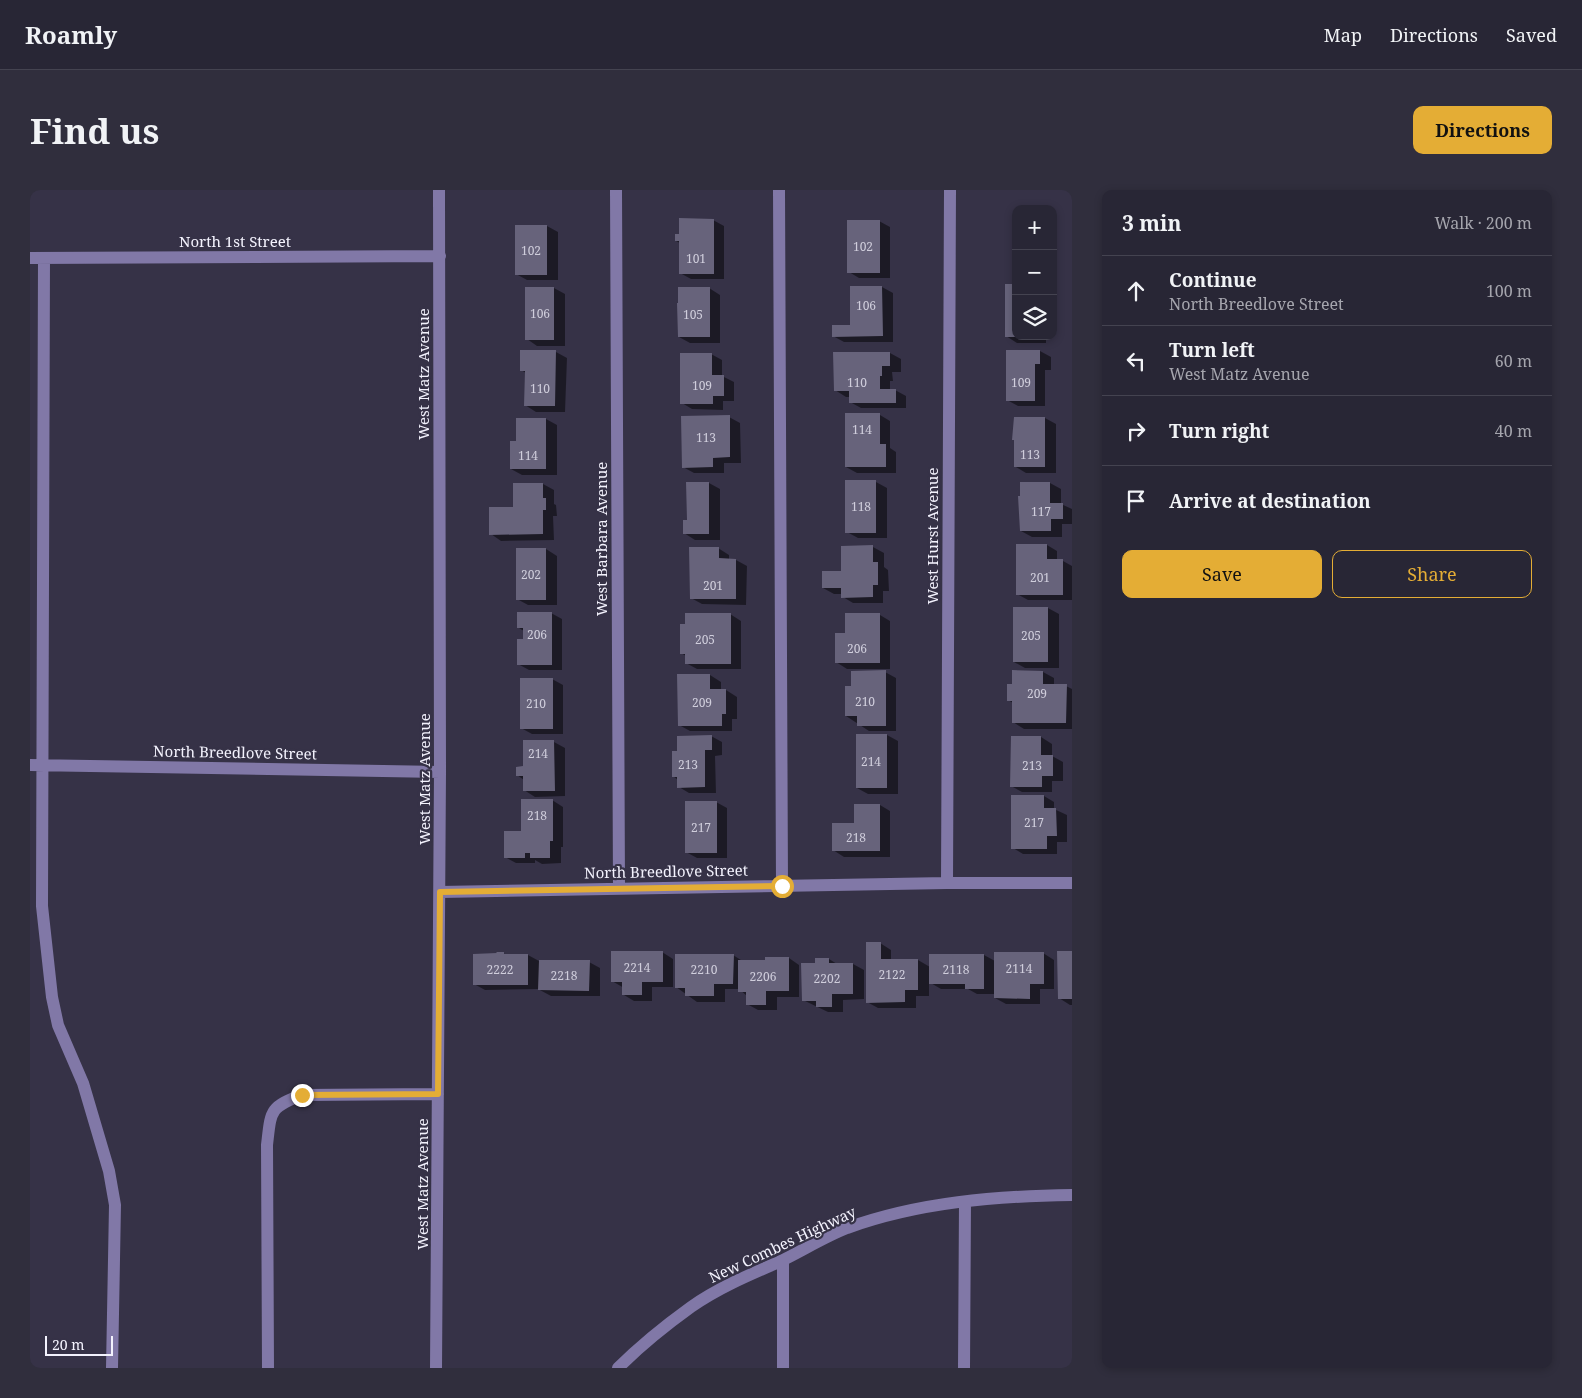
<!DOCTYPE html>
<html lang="en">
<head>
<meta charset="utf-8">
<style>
  :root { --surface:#282635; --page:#302e3d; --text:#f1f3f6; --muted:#a5a5ad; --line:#444350; --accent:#e4ad35 }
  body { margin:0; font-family:"Noto Serif",serif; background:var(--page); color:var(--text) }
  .controls { position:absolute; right:15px; top:15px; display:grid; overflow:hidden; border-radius:10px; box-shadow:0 2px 8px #0003 }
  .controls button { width:45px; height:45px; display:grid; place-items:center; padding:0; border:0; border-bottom:1px solid var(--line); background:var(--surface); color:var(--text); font:25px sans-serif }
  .scale { position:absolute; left:15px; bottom:12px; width:68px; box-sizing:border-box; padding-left:5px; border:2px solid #f3f2fd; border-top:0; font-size:14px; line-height:18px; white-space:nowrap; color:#f3f2fd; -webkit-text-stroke:4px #363247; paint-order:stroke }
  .stop { position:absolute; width:15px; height:15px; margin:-11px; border:4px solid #e4ad35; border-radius:50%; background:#fff }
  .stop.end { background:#e4ad35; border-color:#fff; box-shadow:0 1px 5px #0008 }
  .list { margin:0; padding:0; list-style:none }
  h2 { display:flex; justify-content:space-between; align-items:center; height:65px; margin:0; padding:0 20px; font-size:21px }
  h2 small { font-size:16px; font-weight:400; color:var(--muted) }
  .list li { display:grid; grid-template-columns:32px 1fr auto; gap:15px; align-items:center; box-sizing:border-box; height:70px; padding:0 20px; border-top:1px solid var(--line) }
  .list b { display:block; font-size:19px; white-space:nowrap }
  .list p { margin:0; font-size:16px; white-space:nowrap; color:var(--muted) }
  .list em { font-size:16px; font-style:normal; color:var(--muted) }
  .actions { display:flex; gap:10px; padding:15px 20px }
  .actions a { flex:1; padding:11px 0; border:1px solid var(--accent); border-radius:10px; text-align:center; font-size:18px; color:var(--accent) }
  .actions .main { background:var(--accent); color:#111 }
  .icon { flex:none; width:28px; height:28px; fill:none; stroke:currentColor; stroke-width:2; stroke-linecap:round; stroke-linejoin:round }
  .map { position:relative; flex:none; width:1042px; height:1178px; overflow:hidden; border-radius:10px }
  header { display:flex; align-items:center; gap:30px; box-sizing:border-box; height:70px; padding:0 25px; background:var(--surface); border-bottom:1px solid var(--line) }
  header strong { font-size:24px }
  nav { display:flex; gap:28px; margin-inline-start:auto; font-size:18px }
  .intro { display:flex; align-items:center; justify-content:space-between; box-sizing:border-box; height:120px; padding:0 30px }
  h1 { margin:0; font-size:35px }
  .button { padding:12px 22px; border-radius:10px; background:var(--accent); color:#111; font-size:18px; font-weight:700 }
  main { display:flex; gap:30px; padding:0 30px }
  aside { flex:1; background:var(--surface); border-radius:10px; box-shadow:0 2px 8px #0003 }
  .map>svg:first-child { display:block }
  .shadow { fill:#0007 }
  .building { fill:#67637b }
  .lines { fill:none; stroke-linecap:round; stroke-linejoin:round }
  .minor { stroke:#8178a7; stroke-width:12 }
  .route { stroke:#e4ad35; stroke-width:6 }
  .labels { text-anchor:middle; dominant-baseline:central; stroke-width:4.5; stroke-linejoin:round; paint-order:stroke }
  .number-label { font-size:12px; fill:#d0cedc }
  .street-label { font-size:15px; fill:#f3f2fd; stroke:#363247 }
</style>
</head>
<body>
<header>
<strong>Roamly</strong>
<nav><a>Map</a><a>Directions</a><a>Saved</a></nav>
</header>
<div class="intro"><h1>Find us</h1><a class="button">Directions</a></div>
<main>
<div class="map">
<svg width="1042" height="1178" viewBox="0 0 1042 1178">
  <rect width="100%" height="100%" fill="#363247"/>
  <path class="shadow" d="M683,30L694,36V89H661L650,83V53L646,51Z
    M849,31L860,37V88H829L819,82Z
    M486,36H517L528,42V90H497L486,84Z
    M1023,38H1024V87H1023Z
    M852,97L863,103V152H814L803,146L821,136Z
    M524,98L535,104V156H507L497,149Z
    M679,98L690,105V153H660L649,147Z
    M976,146H1016V153H987Z
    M1010,161L1021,167V180H1015V216H988L977,210Z
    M526,162L537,168L535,222H506L495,215L496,183L491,180Z
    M860,163L871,169V182H862L863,191H860V200H865L876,206V218H831L820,212V207H816L805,200Z
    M681,164L692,170V186L704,192V211H693V220L662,219L652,213Z
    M850,225L860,231V258L866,262V283H827L816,277Z
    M699,227L710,233L711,273H694V283H664L653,277Z
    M985,228H1015L1026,234V283H996L986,277Z
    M516,229L527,235V285H492L481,279L487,252Z
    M846,292L857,298V348H828L817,342Z
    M679,293L690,299V350H665L654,343Z
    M1020,293L1031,299V314L1042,319V334H1032V347H1002L991,341V308Z
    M513,294L524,300V314L526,315L527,326H523L524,350L471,351L461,344L484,318Z
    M1017,355L1027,361V371H1033L1042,376V410H998L987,404Z
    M843,357L854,363V377L858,380L859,401H853V413H823L813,407V404H804L793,398Z
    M688,358L699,365V370H706L717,376L716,415L672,414L661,408Z
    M516,359L527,366V415H498L487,409Z
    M984,418H1018L1029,424V478H995L984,472Z
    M521,423L532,429V480H499L488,474L494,451V441L489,438Z
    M700,424L711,431V479H667L656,473V466L651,463Z
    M850,425L860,431V479H817L806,472L817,445Z
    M855,482L866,488V541H839L816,526L823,497Z
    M1013,482L1024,488V496H1036L1042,499V539H994L983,532V513L978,510Z
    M680,485L691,492V500H696L707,507V529H702V541H660L649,535Z
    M522,489L533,495V544H502L491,538Z
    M857,545L868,551V604H838L827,598Z
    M681,546L692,552V565L685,566L686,603H659L649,597L648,590L643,586L649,562Z
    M1011,547L1022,554V566L1033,572V591H1022V602H992L981,596Z
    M524,552L535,558V606L505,607L494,600V590L487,585Z
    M1014,606L1024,612V619L1037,625V652H1027V664H993L983,658Z
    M522,610L533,617V657H531V673L512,674L505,670V673H486L475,667L492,642Z
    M686,612L697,618V668H667L656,662Z
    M850,615L860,621V667H814L803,660L825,635Z
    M850,753L861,760V770H888L900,777L954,765L965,771L1013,763L1024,770V799H1010V814H976L965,808V804H947L938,799H911L899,792V806H886V818H848L837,812Z
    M632,762L643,769V797H622V811H604L594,805V798L582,791Z
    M1042,762V815H1040L1029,808Z
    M473,763L476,765H498L509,771L559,772L570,778V806H521L508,799L455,800L444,794Z
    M703,765L714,772L759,768L769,775V807H747V820H728L717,814V806L709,799H695V812H667L646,797Z
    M799,769L807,774H823L834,780V809L813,810V822H798L773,810Z"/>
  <path class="building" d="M649,28L684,29V84H649V51H645V44H649Z
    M817,30H850V83H817Z
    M982,31H986V82H982Z
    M485,35H517V85H485Z
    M975,94H986V147H975Z
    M820,96H852L853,146L802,147V135H820Z
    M495,97H524V150H495Z
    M648,97H680V147H648L647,113H648Z
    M490,160H526L525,216H494L495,181H490Z
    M976,160H1010V174H1005V211H976Z
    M803,162H860V176H852V186H850V199H866V213H819V201H804Z
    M650,163H682V185H694V206H683V214H650Z
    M815,223H850V254H856V277H815Z
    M700,225V267L683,268V277L652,278L651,226Z
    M984,227H1015V277H984V250H982Z
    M486,228H516V279H480V251H486Z
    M815,290H846V343H815Z
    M656,292H679V344H653V330H657Z
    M990,292H1020V313H1033V329H1021V341H990L988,306H990Z
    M483,293H513V308H516V320H513V344L459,345V317H483Z
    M986,354H1017V369H1033V405H986Z
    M843,355V372H848V395H843V407L811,408V398H792V381H811V356Z
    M659,357H689V368L706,369V409H660Z
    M486,358H516V410H486Z
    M983,417H1018V472H983Z
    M487,422H522V475H487V449H493V438H487Z
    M655,423H701V474H655V464H650V434H655Z
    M815,423H850V473H805V443H815Z
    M856,480V536H827V526H815V496H821V481Z
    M982,480L1013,481V494H1037L1036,533H982V511H977V494H982Z
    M647,484H680V499H696V524H692V536H648Z
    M490,488H523V539H490Z
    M826,544H857V598H826Z
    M682,545V560H675V597L647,598V587H642V561H647V546Z
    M981,546H1011V565H1023V586H1012V597H980Z
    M493,550H524L525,601H493V586H486V577L493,576Z
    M981,605H1014V618H1026L1027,646H1017V659H981Z
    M491,609H523V651H520V668H500V663H495V668H474V641H491Z
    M655,611H687V663H655Z
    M824,614H850V661H802V633H824Z
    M836,752H851V769H888V800H875V812L836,813Z
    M581,761H633V792H612V805H592V792H581Z
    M1027,761H1042V809H1028Z
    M466,762H474V764H498V795H443V764L467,763Z
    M964,762H1014V794H1000V809L964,808Z
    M645,764H704L703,794H684V806H655V798H645Z
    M899,764H954V799H935V794H899Z
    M735,767H759V801H736V815H716V802H708V770H735Z
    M785,768H799V773H823V804H802V817H786V811H772L771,773H785Z
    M509,770H560L559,801L508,800Z"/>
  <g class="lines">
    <path class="minor" d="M586,0L589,698
      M749,0L752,696
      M0,68L410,66
      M14,68L12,716L22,807L28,835L53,893L79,981L85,1015L82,1178
      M0,575L410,582
      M917,693L920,0
      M410,702L917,693H1042
      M753,1070V1178
      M238,1178L237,955C241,921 239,917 272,905L408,904
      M406,1178L410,582L409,0
      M588,1178C610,1156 636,1135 661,1117C688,1098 719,1085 749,1072C772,1061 794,1047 817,1038C889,1012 966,1006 1042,1005
      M934,1178L935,1012"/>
  </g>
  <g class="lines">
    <path class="route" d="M272,905L408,904L410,702L752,696"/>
  </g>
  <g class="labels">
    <g class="number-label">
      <text x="833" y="56">102</text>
      <text x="501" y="60">102</text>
      <text x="666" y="68">101</text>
      <text x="836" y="115">106</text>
      <text x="510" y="123">106</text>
      <text x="663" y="124">105</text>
      <text x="827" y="192">110</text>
      <text x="991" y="192">109</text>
      <text x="672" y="195">109</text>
      <text x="510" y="198">110</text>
      <text x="832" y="239">114</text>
      <text x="676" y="247">113</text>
      <text x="1000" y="264">113</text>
      <text x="498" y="265">114</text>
      <text x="831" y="316">118</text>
      <text x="1011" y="321">117</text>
      <text x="501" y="384">202</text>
      <text x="1010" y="387">201</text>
      <text x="683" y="395">201</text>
      <text x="507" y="444">206</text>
      <text x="1001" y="445">205</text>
      <text x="675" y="449">205</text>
      <text x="827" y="458">206</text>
      <text x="1007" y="503">209</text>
      <text x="835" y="511">210</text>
      <text x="672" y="512">209</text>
      <text x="506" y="513">210</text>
      <text x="508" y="563">214</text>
      <text x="841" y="571">214</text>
      <text x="658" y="574">213</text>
      <text x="1002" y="575">213</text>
      <text x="507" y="625">218</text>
      <text x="1004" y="632">217</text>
      <text x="671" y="637">217</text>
      <text x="826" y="647">218</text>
      <text x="607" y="777">2214</text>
      <text x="989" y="778">2114</text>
      <text x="470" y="779">2222</text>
      <text x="674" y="779">2210</text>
      <text x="926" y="779">2118</text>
      <text x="862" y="784">2122</text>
      <text x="534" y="785">2218</text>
      <text x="733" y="786">2206</text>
      <text x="797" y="788">2202</text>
    </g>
    <g class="street-label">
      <text x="205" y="51">North 1st Street</text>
      <text transform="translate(393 184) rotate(-90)">West Matz Avenue</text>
      <text transform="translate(902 346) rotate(-90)">West Hurst Avenue</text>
      <text transform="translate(571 349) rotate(-90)">West Barbara Avenue</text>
      <text transform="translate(205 562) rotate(1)">North Breedlove Street</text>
      <text transform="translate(394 589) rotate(-90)">West Matz Avenue</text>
      <text transform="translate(636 681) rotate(-1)">North Breedlove Street</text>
      <text transform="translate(392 994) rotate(-90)">West Matz Avenue</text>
      <text transform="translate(752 1054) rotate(-25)">New Combes Highway</text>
    </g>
  </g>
</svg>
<div class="controls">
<button>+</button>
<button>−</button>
<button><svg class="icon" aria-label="layers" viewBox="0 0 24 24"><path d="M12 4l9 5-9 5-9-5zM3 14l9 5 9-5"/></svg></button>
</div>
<div class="scale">20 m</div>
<div class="stop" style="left:752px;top:696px"></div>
<div class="stop end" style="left:272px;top:905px"></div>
</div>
<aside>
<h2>3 min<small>Walk · 200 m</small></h2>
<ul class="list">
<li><svg class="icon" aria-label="ahead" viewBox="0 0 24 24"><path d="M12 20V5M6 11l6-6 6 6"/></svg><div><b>Continue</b><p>North Breedlove Street</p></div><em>100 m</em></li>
<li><svg class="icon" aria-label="left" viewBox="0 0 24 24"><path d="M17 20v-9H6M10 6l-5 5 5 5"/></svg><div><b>Turn left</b><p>West Matz Avenue</p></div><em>60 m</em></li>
<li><svg class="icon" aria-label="right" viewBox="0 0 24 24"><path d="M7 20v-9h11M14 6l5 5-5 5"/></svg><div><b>Turn right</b></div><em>40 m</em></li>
<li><svg class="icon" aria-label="arrive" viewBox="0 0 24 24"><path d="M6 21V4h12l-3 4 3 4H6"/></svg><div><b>Arrive at destination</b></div></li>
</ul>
<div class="actions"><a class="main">Save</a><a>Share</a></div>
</aside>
</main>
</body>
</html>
